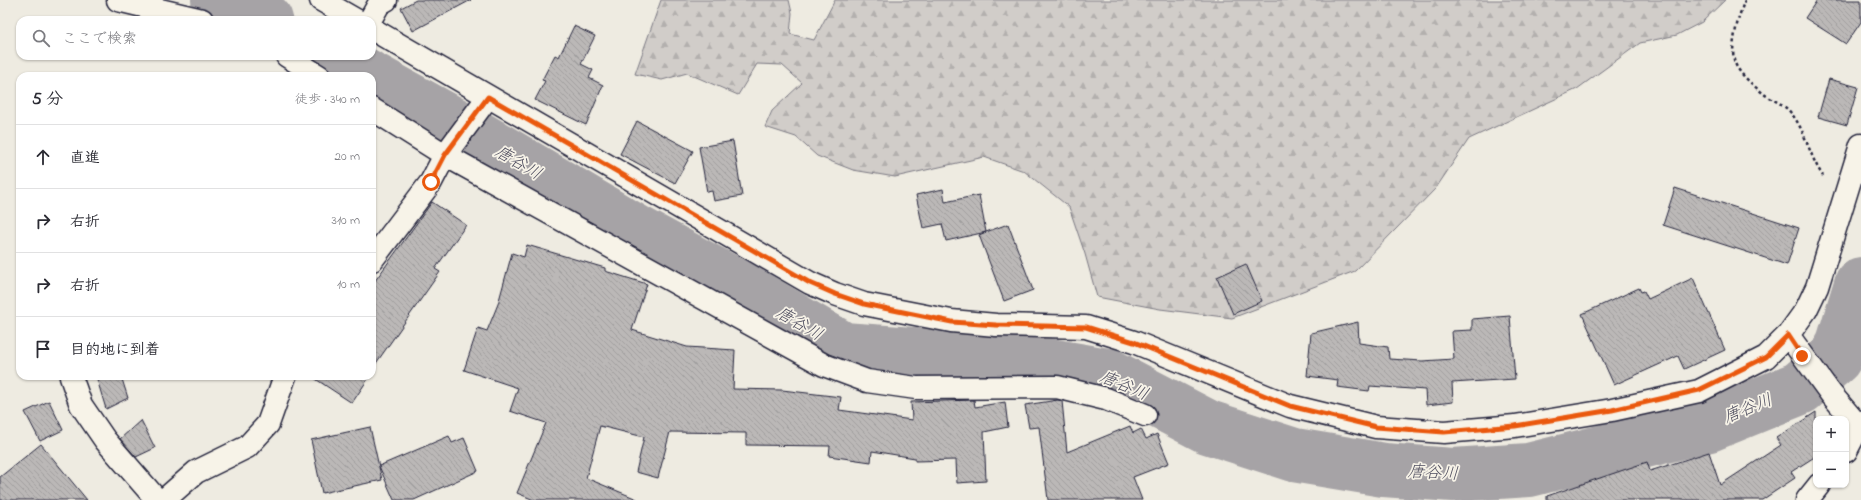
<!DOCTYPE html>
<html lang="ja">
<head>
<meta charset="utf-8">
<style>
  :root { --surface:#fff; --page:#f7f7f7; --text:#2b2b33; --muted:#7c7c81; --line:#e1e1e2 }
  body { margin:0; font-family:"Indie Flower","Klee One",sans-serif; background:var(--page); color:var(--text) }
  .controls { position:absolute; right:12px; bottom:12px; display:grid; overflow:hidden; border-radius:8px; box-shadow:0 1px 3px #0004 }
  .controls button { width:36px; height:36px; display:grid; place-items:center; padding:0; border:0; border-bottom:1px solid var(--line); background:var(--surface); color:var(--text); font:20px sans-serif }
  .stop { position:absolute; width:12px; height:12px; margin:-9px; border:3px solid #ea580c; border-radius:50%; background:#fff }
  .stop.end { background:#ea580c; border-color:#fff; box-shadow:0 1px 4px #0008 }
  .list { margin:0; padding:0; list-style:none }
  h2 { display:flex; justify-content:space-between; align-items:center; height:52px; margin:0; padding:0 16px; font-size:17px }
  h2 small { font-size:13px; font-weight:400; color:var(--muted) }
  .list li { display:grid; grid-template-columns:26px 1fr auto; gap:12px; align-items:center; box-sizing:border-box; height:64px; padding:0 16px; border-top:1px solid var(--line) }
  .list b { display:block; font-size:15px; white-space:nowrap }
  .list em { font-size:13px; font-style:normal; color:var(--muted) }
  .icon { flex:none; width:22px; height:22px; fill:none; stroke:currentColor; stroke-width:2; stroke-linecap:round; stroke-linejoin:round }
  .map { position:relative; flex:none; width:1861px; height:500px; overflow:hidden }
  .search { position:absolute; background:var(--surface); box-shadow:0 1px 3px #0004; left:16px; top:16px; width:360px; height:44px; display:flex; align-items:center; gap:10px; box-sizing:border-box; padding:0 14px; border-radius:12px; color:var(--muted); font-size:15px }
  .panel { position:absolute; background:var(--surface); box-shadow:0 1px 3px #0004; left:16px; top:72px; width:360px; height:308px; border-radius:12px }
  .map>svg:first-child { display:block }
  .forest { fill:url(#forest-firs); stroke:#7a7882 }
  .lines { fill:none; stroke-linecap:round; stroke-linejoin:round }
  .river { stroke:#a6a3a6; stroke-width:54 }
  .building { fill:url(#building-back-hatch); stroke:#22223b }
  .minor-casing { stroke:#22223b; stroke-width:25 }
  .path { stroke:#22223b; stroke-width:2.5; stroke-dasharray:3 3; stroke-linecap:butt }
  .minor { stroke:#f7f3e8; stroke-width:22 }
  .route { stroke:#ea580c; stroke-width:5 }
  .labels { text-anchor:middle; dominant-baseline:central; stroke-width:3.5; stroke-linejoin:round; paint-order:stroke }
  .water-label { font-size:17px; font-style:italic; fill:#504f60; stroke:#f7f3e8 }
</style>
</head>
<body>
<div class="map">
<svg width="1861" height="500" viewBox="0 0 1861 500">
  <defs>
    <pattern id="forest-firs" width="22" height="20" patternUnits="userSpaceOnUse"><rect width="22" height="20" fill="#d1cdc9"/><path d="M5 1l3.5 6h-7zM16 11l3.5 6h-7z" fill="#b3b0ae"/></pattern>
    <pattern id="building-back-hatch" width="6" height="6" patternUnits="userSpaceOnUse"><rect width="6" height="6" fill="#bbb8b7"/><path d="M-1 5l2 2M0 0l6 6M5-1l2 2" fill="none" stroke="#a09e9e"/></pattern>
  </defs>
  <rect width="100%" height="100%" fill="#eeebe1"/>
  <filter id="ink" filterUnits="userSpaceOnUse"><feTurbulence type="fractalNoise" baseFrequency=".025" numOctaves="2"/><feDisplacementMap in="SourceGraphic" scale="8" xChannelSelector="R" yChannelSelector="G"/><feConvolveMatrix kernelMatrix="1 2 1 2 8 2 1 2 1" color-interpolation-filters="sRGB"/></filter>
  <g filter="url(#ink)">
    <path class="forest" d="M661,0H789L792,13L790,34L814,40L835,0H1725L1702,22L1677,35L1640,43L1577,89L1469,139L1436,188L1355,271L1232,318L1160,309L1097,297L1085,254L1069,207L1024,171L984,157L895,177L853,170L817,156L796,137L765,127L772,111L802,83L782,65L757,64L738,95L687,73L662,80L635,74Z"/>
    <g class="lines">
      <path class="river" d="M218,0L266,20
        M331,56L367,76
        M372,79L468,132L635,231L742,289L843,349L1038,363L1108,375L1208,427L1294,455L1384,470L1453,475L1529,470L1709,425L1800,388L1835,358L1843,343L1861,284"/>
    </g>
    <path class="building" d="M416,0H471L413,31L401,8Z
      M1817,0H1861V22L1846,44L1805,18Z
      M574,26L595,36L581,64L593,70L589,78L603,85L586,125L535,100L545,81L542,80L555,55L559,57Z
      M1829,79L1858,87L1847,125L1818,117Z
      M637,121L693,151L675,183L620,154Z
      M733,141L742,196L714,201L712,191L707,192L699,147Z
      M1675,188L1799,228L1787,265L1663,225Z
      M943,189L945,202L979,195L986,232L1008,224L1033,290L1004,301L979,235L986,232L946,241L942,224L923,228L916,195Z
      M432,202L466,225L435,269L440,272L372,369V285Z
      M527,245L605,268V271L647,284L632,330L687,347L735,350L733,389L782,390L841,397L839,410L912,420L911,402L974,400L975,407L1005,402L1008,427L984,432L986,481L957,483L956,460L915,461V458L872,451L871,462L829,456L830,446L746,445V433L670,432L658,478L636,472L644,437L600,426L586,478L637,499V500H534L517,493L546,423L510,411L518,388L464,370L478,328L487,331L498,304L512,253L524,257Z
      M1246,264L1262,301L1233,314L1217,277Z
      M1693,278L1725,350L1684,369L1678,356L1614,385L1582,314L1639,288L1641,292L1644,291L1648,299Z
      M1510,316L1515,379L1452,383L1453,402L1426,405L1425,390L1370,386L1369,391L1337,387L1338,380L1307,376L1311,333L1358,322L1359,343L1388,347L1389,359L1422,361L1454,359L1452,331L1472,330V319Z
      M96,376H121L128,398L106,409Z
      M311,376H370L352,403Z
      M1058,400L1062,401L1067,452L1130,426L1133,433L1141,429L1146,439L1157,434L1169,463L1133,477L1142,500H1048L1039,427L1029,428L1025,405Z
      M49,401L63,430L40,441L25,412Z
      M1816,412V456L1791,472L1795,478L1762,500H1547V496L1647,462L1650,471L1709,452L1720,485L1781,445L1776,438Z
      M141,420L155,448L136,457L120,439Z
      M370,427L382,480L322,493L311,440Z
      M449,436L452,443L464,438L478,471L414,500H394L379,466Z
      M41,444L87,500H0V477Z"/>
    <g class="lines">
      <defs>
        <path id="minor" d="M118,0L202,20
          M321,0L356,20
          M370,20L379,4L386,0
          M372,29L810,283L835,294L864,304L951,321L996,325L1086,327L1134,342L1290,406L1376,427L1444,432L1515,426L1612,410L1699,391L1766,357L1788,335L1806,310L1817,287L1861,145
          M287,56L319,76
          M372,109L445,155L824,365L867,381L916,388L1057,387L1106,399L1145,415
          M372,260L431,182L445,155L488,97
          M1788,335L1831,394L1861,429
          M71,377L81,405L105,440L157,500
          M1846,451L1861,422
          M164,500L196,472L247,447L268,424L285,376
          M1807,500L1819,485"/>
      </defs>
      <use href="#minor" class="minor-casing"/>
      <path class="path" d="M1745,0C1739,14 1729,48 1735,63C1739,74 1754,86 1764,94C1773,101 1783,103 1791,113C1806,131 1809,156 1823,176"/>
      <use href="#minor" class="minor"/>
    </g>
  </g>
  <g class="lines" filter="url(#ink)">
    <path class="route" d="M431,182L445,155L488,97L810,283L835,294L864,304L952,322L996,325L1086,327L1134,342L1290,406L1376,427L1444,432L1515,426L1612,410L1699,390L1766,357L1788,335L1802,356"/>
  </g>
  <g class="labels">
    <g class="water-label">
      <text transform="translate(518 163) rotate(30)">唐谷川</text>
      <text transform="translate(799 324) rotate(30)">唐谷川</text>
      <text transform="translate(1124 386) rotate(23)">唐谷川</text>
      <text transform="translate(1748 409) rotate(-22)">唐谷川</text>
      <text transform="translate(1433 473) rotate(3)">唐谷川</text>
    </g>
  </g>
</svg>
<div class="controls">
<button>+</button>
<button>−</button>
</div>
<div class="stop" style="left:431px;top:182px"></div>
<div class="stop end" style="left:1802px;top:356px"></div>
<div class="search"><svg class="icon" aria-label="search" viewBox="0 0 24 24"><circle cx="10" cy="10" r="6"/><path d="M15 15l6 6"/></svg>ここで検索</div>
<section class="panel">
<h2>5 分<small>徒歩 · 340 m</small></h2>
<ul class="list">
<li><svg class="icon" aria-label="ahead" viewBox="0 0 24 24"><path d="M12 20V5M6 11l6-6 6 6"/></svg><div><b>直進</b></div><em>20 m</em></li>
<li><svg class="icon" aria-label="right" viewBox="0 0 24 24"><path d="M7 20v-9h11M14 6l5 5-5 5"/></svg><div><b>右折</b></div><em>310 m</em></li>
<li><svg class="icon" aria-label="right" viewBox="0 0 24 24"><path d="M7 20v-9h11M14 6l5 5-5 5"/></svg><div><b>右折</b></div><em>10 m</em></li>
<li><svg class="icon" aria-label="arrive" viewBox="0 0 24 24"><path d="M6 21V4h12l-3 4 3 4H6"/></svg><div><b>目的地に到着</b></div></li>
</ul>
</section>
</div>
</body>
</html>
